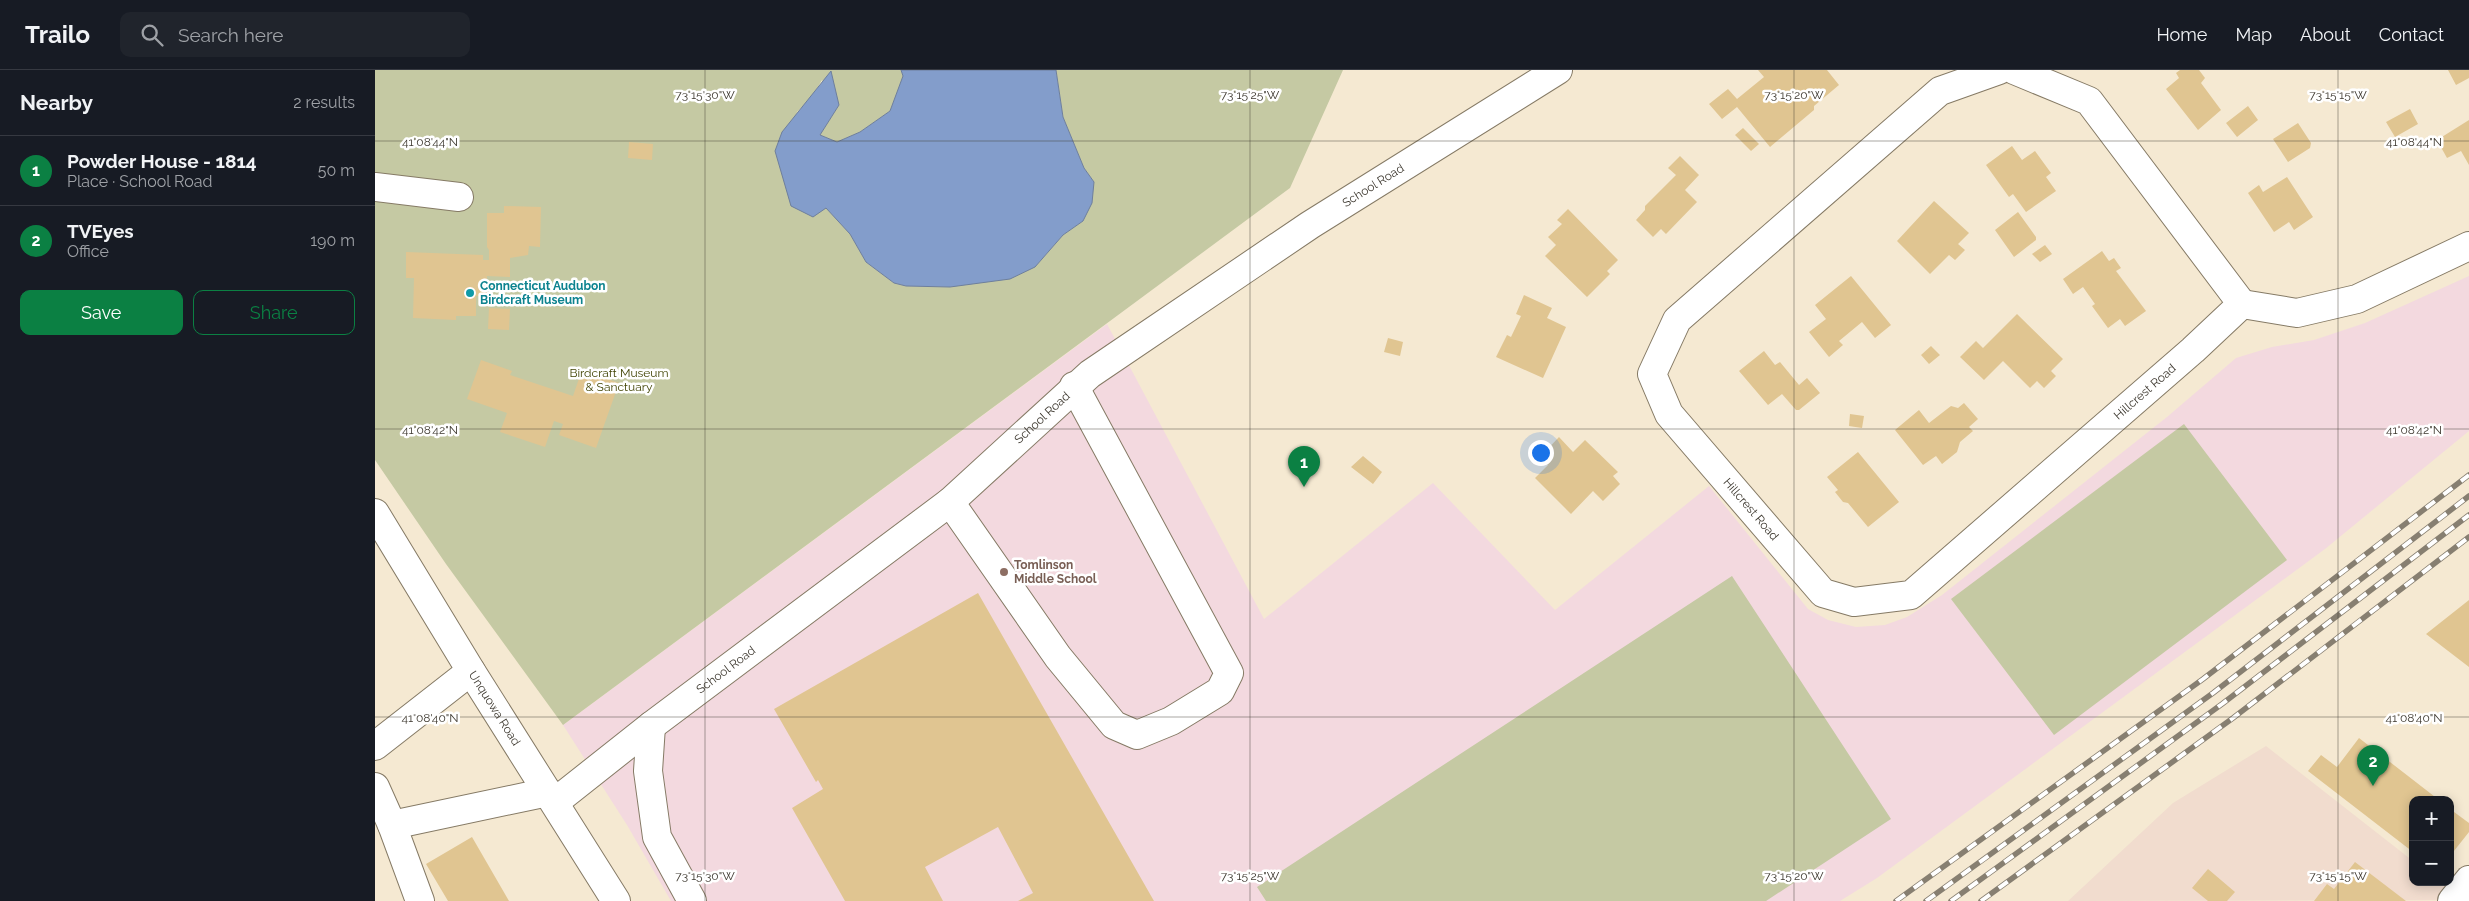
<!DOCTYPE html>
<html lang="en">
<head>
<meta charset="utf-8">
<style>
  :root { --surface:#171b24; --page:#20242c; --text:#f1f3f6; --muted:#9ea1a6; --line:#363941; --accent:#0b8043 }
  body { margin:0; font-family:Raleway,sans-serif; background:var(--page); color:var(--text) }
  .controls { position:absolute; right:15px; bottom:15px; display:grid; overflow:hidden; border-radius:10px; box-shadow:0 2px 12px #0003 }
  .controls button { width:45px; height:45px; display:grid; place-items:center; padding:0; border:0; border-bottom:1px solid var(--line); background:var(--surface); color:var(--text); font:25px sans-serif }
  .you { position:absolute; left:1165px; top:382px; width:18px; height:18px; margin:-12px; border:4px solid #fff; border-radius:50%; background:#1a73e8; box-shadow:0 0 0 8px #1a73e833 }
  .badge { display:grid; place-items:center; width:32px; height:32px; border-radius:50%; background:var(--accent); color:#fff; font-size:16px; font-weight:700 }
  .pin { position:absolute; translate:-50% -41px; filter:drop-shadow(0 1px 2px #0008) }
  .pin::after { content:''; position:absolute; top:26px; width:18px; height:15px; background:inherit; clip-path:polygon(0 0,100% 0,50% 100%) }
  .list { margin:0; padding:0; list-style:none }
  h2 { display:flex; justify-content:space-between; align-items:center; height:65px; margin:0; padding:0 20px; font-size:21px }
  h2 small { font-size:16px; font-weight:400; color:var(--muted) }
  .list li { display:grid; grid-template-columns:32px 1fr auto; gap:15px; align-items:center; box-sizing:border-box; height:70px; padding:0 20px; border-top:1px solid var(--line) }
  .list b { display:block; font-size:19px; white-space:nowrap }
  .list p { margin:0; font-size:16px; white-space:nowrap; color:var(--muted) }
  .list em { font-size:16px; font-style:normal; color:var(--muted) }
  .actions { display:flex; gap:10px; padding:15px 20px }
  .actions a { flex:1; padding:11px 0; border:1px solid var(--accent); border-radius:10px; text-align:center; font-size:18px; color:var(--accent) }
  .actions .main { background:var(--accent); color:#fff }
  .icon { flex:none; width:28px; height:28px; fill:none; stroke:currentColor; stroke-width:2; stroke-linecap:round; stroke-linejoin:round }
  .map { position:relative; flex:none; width:2094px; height:831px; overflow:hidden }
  header { display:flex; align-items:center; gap:30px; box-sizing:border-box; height:70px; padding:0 25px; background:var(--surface); border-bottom:1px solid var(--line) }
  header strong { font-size:24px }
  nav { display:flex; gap:28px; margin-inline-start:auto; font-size:18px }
  .search { width:350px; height:45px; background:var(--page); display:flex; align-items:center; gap:12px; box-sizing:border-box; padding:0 18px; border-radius:10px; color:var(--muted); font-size:19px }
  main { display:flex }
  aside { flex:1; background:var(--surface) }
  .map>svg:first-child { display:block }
  .commercial { fill:#f1dcce }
  .education { fill:#f3d9df }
  .green { fill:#c5c9a3 }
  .water { fill:#839dcb; stroke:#6e7f9c }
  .building { fill:#e0c591 }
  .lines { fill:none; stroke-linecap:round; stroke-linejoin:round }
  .minor-casing { stroke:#857a65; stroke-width:30 }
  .minor { stroke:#fff; stroke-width:28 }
  .rail-casing { stroke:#877f71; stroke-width:5.5 }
  .rail { stroke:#fff; stroke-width:4; stroke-dasharray:11; stroke-linecap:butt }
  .ticks { fill:none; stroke:#3e3930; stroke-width:1; stroke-opacity:0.45 }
  .culture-dot { fill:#0f9aa8; stroke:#fff; stroke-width:2 }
  .education-dot { fill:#8d6e63; stroke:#fff; stroke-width:2 }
  .labels { text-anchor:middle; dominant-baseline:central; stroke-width:5; stroke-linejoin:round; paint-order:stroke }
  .street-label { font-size:12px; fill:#3e3930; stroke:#fff }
  .culture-label { font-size:12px; font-weight:bold; fill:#0d838f; stroke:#fff; text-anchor:start }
  .park-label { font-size:12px; fill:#3f4200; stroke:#fff }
  .education-label { font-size:12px; font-weight:bold; fill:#785e54; stroke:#fff; text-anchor:start }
  .ticks-label { font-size:12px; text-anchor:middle; fill:#3e3930; stroke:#fff; stroke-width:5; stroke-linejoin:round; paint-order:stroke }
</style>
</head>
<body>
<header>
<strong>Trailo</strong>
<div class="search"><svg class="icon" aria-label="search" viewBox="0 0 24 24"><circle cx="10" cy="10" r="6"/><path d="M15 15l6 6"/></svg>Search here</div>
<nav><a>Home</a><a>Map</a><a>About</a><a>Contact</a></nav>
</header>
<main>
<aside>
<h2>Nearby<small>2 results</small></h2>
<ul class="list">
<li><span class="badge">1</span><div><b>Powder House - 1814</b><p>Place · School Road</p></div><em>50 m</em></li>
<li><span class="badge">2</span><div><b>TVEyes</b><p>Office</p></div><em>190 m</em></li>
</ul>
<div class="actions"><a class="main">Save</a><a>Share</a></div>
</aside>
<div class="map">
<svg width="2094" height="831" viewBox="0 0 2094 831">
  <rect width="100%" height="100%" fill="#f5e9d2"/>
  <path class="commercial" d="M1891,676L2038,791V812H2065L2088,830L1693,831L1798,733Z"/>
  <path class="education" d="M2094,206V361L1950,479L1502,808L1465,831H296L252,755L188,655L732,254L889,549L1058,413L1180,540L1334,416L1433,539L1453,550L1481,557L1510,555L1532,547L1567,525L1792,347L1861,288L1897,277L1939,270L1990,253Z"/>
  <path class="green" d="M0,0H526L529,6L515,41L485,62L462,72L445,65L464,35L447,10L437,27L422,42L410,112L417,136L451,138L475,164L491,192L519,213L531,216L575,217L660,197L688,165L708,151L719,112L709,98L688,47L681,0H968L915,118L188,655L71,494L0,390Z
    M1809,354L1912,490L1679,665L1576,529Z
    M1357,506L1516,749L1391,831H891L882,817Z"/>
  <path class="water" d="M526,0H681L688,47L709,98L719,112L717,133L708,151L688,165L660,197L635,209L575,217L531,216L519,213L491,192L475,164L451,138L438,147L416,136L400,81L407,62L456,1L464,35L445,65L462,72L485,62L515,41L528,6Z"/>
  <path class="building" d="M1383,0H1452L1464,15L1439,36V40L1395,77L1362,37L1347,49L1334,34L1353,19L1362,29L1389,7Z
    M1805,0H1824L1830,8L1826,13L1846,40L1823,60L1791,19L1804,8L1801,3Z
    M2073,0H2094V8L2081,15Z
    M1873,36L1883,50L1862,67L1851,53Z
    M2035,39L2043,54L2020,67L2011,52Z
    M2094,50V95L2086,81L2072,88L2062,70Z
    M1923,53L1936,73L1935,78L1913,92L1898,69Z
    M1368,58L1384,74L1376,81L1360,65Z
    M254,72L278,74L277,90L253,88Z
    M1637,76L1647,90L1660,81L1676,103L1671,107L1681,121L1651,142L1638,124L1634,127L1611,95Z
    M1305,86L1324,105L1310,120L1322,132L1291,164L1286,159L1278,167L1261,150L1270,140V136L1301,105L1293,98Z
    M1912,107L1938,147L1919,160L1914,152L1899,162L1873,123L1884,115L1888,122Z
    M1559,131L1594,163L1583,174L1590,180L1580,190L1574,185L1555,204L1522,171Z
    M129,136L166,137L165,177L154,176L153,185L135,188V207L112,206V226H101V246H81V250L38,248L39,208H31V182L108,185V190H114V180L112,177V143H129Z
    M1193,139L1243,190L1232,201L1235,204L1212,227L1170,186L1181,175L1173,167L1187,154L1182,150Z
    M1643,142L1661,167V170L1639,187L1620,160Z
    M1670,175L1677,184L1665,192L1657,184Z
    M1727,181L1734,191L1739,188L1746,198L1741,201L1771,241L1750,256L1745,249L1733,258L1717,236L1720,234L1708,217L1698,224L1688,209Z
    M1476,206L1516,255L1500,268L1487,252L1464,271L1468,275L1454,287L1434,262L1451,249L1440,235Z
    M1149,225L1177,238L1172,248L1191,257L1168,308L1121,287L1132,265L1136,267L1146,246L1141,244Z
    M114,238L135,239L134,260L113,259Z
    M1642,244L1688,289L1676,301L1681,306L1669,318L1662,311L1655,318L1628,291L1609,310L1585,287L1601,271L1608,278Z
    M1013,268L1028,272L1025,286L1009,282Z
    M1556,276L1565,285L1554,294L1546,285Z
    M1389,281L1400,295L1405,292L1424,315L1432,308L1445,323L1424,340H1421L1407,324L1393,335L1364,301Z
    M106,290L137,301L135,305L198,326L207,300L244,313L221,378L184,365L188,354L179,351L170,377L125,362L132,343L92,329Z
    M1589,333L1603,349L1594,357L1598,361L1585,372L1582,382L1567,394L1561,386L1548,395L1520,360L1544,340L1554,353L1576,336L1583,338Z
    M1475,344L1489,346L1487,358L1474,356Z
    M1184,367L1198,382L1210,370L1243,402L1238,406L1245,414L1228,431L1218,421L1196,444L1160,408L1173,395L1165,387Z
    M1483,382L1524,432L1493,457L1473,433L1468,432L1460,422L1463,420L1452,407Z
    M988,386L1007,402L998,414L976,397Z
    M603,523L779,831H643L658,823L623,757L550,797L568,831H470L417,738L448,719L443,710L441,712L399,639Z
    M2094,530V597L2051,564Z
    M1984,668L2064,730H2038V782L1933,701L1946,685L1962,697Z
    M2075,739L2094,753V762L2075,786Z
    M97,767L134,831H73L51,794Z
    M1980,792L2031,831H1939L1952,814L1959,819Z
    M1833,799L1860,822L1852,831H1833L1817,818Z"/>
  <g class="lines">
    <defs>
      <g id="minor">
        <path id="s1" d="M1624,0L1565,21L1302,250L1277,304L1294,344L1448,523L1479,532L1536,525L1818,280L1867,234L1714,31L1639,0"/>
        <path d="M0,117L84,127"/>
        <path d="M1867,234L1922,243L1982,229L2094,176"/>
        <path d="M575,432L683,587L739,655L762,665L796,651L845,621L854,603L699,316"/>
        <path id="s2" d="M0,443L96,601L241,831"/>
        <path d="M276,656L273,701L282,767L317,831"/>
        <path d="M0,676L96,601"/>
        <path d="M0,717L17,755L45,831"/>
        <path id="s3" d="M180,732L276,656L575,432L715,304L935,155L1183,0"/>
        <path d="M17,755L173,722"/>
        <path d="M2077,831L2094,810"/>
      </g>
    </defs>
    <use href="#minor" class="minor-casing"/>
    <use href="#minor" class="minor"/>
    <defs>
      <path id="rail" d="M1521,831L1828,609L2094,405
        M1551,831L1838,623L2094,426
        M1576,831L1847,634L2094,445
        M1606,831L1858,648L2094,467"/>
    </defs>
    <use href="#rail" class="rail-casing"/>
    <use href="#rail" class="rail"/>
  </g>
  <path class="ticks" d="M330,0V831M875,0V831M1419,0V831M1963,0V831M0,71H2094M0,359H2094M0,647H2094"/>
  <circle class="culture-dot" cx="95" cy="223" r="5"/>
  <circle class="education-dot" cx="629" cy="502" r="5"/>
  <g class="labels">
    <g class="street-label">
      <text stroke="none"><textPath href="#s3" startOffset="1026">School Road</textPath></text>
      <text stroke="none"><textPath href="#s1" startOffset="1150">Hillcrest Road</textPath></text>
      <text stroke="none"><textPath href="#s3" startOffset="621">School Road</textPath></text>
      <text stroke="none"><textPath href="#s1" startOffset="640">Hillcrest Road</textPath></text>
      <text stroke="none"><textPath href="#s3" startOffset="216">School Road</textPath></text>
      <text stroke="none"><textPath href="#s2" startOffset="229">Unquowa Road</textPath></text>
    </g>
    <g class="culture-label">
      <text x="105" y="216">Connecticut Audubon<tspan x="105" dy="14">Birdcraft Museum</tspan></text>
    </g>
    <g class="park-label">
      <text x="244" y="303">Birdcraft Museum<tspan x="244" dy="14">&amp; Sanctuary</tspan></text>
    </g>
    <g class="education-label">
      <text x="639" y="495">Tomlinson<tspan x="639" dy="14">Middle School</tspan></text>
    </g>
  </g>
  <g class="ticks-label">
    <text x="330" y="29">73°15'30"W</text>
    <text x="875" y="29">73°15'25"W</text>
    <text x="1419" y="29">73°15'20"W</text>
    <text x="1963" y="29">73°15'15"W</text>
    <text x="55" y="76">41°08'44"N</text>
    <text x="2039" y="76">41°08'44"N</text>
    <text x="55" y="364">41°08'42"N</text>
    <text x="2039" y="364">41°08'42"N</text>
    <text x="55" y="652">41°08'40"N</text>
    <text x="2039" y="652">41°08'40"N</text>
    <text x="330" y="810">73°15'30"W</text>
    <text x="875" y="810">73°15'25"W</text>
    <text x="1419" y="810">73°15'20"W</text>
    <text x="1963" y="810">73°15'15"W</text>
  </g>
</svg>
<div class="controls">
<button>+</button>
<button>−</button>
</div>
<div class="you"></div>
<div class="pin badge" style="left:929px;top:417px">1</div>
<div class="pin badge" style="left:1998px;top:716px">2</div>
</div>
</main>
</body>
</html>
